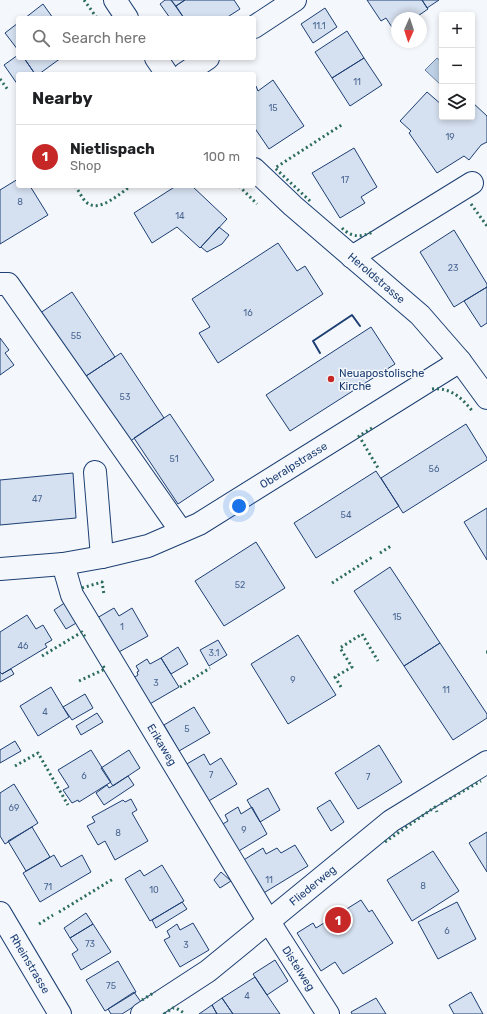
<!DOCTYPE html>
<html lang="en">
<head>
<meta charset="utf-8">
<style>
  :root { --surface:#fff; --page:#f6f6f6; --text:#202124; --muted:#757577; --line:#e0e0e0; --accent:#c62828 }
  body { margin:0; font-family:Rubik,sans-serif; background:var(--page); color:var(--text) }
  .controls { position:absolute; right:12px; top:12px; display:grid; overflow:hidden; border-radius:4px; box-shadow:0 2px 6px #0003 }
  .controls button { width:36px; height:36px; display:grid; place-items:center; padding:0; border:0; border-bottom:1px solid var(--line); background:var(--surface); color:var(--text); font:20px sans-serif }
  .compass { position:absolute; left:391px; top:12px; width:36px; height:36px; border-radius:50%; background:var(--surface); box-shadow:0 2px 6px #0003; rotate:183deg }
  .you { position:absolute; left:239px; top:506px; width:14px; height:14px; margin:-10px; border:3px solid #fff; border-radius:50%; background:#1a73e8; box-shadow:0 0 0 6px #1a73e833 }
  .badge { display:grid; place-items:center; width:26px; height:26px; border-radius:50%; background:var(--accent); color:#fff; font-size:13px; font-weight:700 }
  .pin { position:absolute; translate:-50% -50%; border:2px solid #fff; box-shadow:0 1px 4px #0006 }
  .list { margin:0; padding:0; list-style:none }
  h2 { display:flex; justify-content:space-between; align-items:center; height:52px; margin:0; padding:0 16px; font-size:17px }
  h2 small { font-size:13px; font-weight:400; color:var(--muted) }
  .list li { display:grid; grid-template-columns:26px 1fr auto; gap:12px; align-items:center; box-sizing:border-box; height:64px; padding:0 16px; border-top:1px solid var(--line) }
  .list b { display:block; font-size:15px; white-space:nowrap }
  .list p { margin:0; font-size:13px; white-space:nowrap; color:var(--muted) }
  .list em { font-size:13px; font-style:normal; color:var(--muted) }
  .icon { flex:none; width:22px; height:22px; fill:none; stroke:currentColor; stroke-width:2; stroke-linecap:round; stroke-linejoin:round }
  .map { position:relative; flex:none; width:487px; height:1014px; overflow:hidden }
  .search { position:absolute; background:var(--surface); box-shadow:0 2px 6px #0003; left:16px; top:16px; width:240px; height:44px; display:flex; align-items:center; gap:10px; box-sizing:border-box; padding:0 14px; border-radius:4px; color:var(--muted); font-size:15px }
  .panel { position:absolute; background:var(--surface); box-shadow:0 2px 6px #0003; left:16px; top:72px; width:240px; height:116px; border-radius:4px }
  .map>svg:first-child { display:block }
  .water { fill:#bed0e5; stroke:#687fa3 }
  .building { fill:#d5e0f0; stroke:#1d3f73 }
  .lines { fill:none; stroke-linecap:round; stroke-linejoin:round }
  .minor-casing { stroke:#1d3f73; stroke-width:24 }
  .minor { stroke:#f4f7fb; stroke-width:22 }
  .hedge { stroke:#2c6c60; stroke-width:3; stroke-dasharray:2 3; stroke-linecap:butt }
  .wall { stroke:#1d3f73; stroke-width:2 }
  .poi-dot { fill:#c62828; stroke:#f4f7fb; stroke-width:1.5 }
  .labels { text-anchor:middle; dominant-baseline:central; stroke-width:3; stroke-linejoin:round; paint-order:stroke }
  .number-label { font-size:9px; fill:#4b6792 }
  .street-label { font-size:11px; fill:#1d3f73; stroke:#f4f7fb }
  .poi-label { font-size:11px; fill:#1d3f73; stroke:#f4f7fb; text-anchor:start }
</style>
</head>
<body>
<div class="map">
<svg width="487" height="1014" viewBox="0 0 487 1014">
  <rect width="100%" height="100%" fill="#f4f7fb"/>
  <path class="water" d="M437,58L442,62V86L425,70Z"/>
  <path class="building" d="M165,0H171L184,18H170L160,4Z
    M171,0H185L176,6Z
    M185,0H234L240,9L226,18H184L176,6Z
    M367,0H422L428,9L415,18H397V30L395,32L386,18L381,21Z
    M422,0H439L427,8Z
    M43,4L53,18H25Z
    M325,8L337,27L313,43L301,24Z
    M18,23V50L5,33Z
    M347,31L364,58L332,78L315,52Z
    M18,55V58H24L35,74H18V85L4,65Z
    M24,58H61L39,74H35Z
    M364,58L382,85L350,106L332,78Z
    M273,80L304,126L269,149L254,127V88L256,86L258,91Z
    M427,92L442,105V117H472V102L487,116V142L481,145L469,160L464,156L437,173L409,133L411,131L400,121Z
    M354,148L377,187L361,197L365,203L340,218L312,173Z
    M18,179V186H30L48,215L0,244V190Z
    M176,186H192L227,219L200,248L177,227L152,243L134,213Z
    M219,227L229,235L222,244L207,252L201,247Z
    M454,230L487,284V287L454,307L420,252Z
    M278,243L297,271L305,266L323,294L218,363L199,333L210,327L192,299Z
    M487,287V323L481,327L464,301Z
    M72,292L115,357L80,380L37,315Z
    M371,327L395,364L290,431L266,395Z
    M0,338L9,350L5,353L14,365L0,375Z
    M121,353L164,418L129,442L86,376Z
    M170,414L214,480L178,504L134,438Z
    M466,424L487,458V460L403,513L381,478Z
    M376,471L399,506L316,558L294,523Z
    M73,473L76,518L0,525V480Z
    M487,508V560L464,522Z
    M256,542L285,588L224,626L195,581Z
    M390,567L440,643L404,666L354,591Z
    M66,602L78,622L66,629L54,610Z
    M114,608L119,616L132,608L148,636L117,653L97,618Z
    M27,615L36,629L43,625L52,640L45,644L47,647L2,674L0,672V632Z
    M298,635L336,695L288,724L251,664Z
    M218,640L227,655L209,666L200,650Z
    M440,643L487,714V718L453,740L404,666Z
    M178,647L188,664L171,674L161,658Z
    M161,658L179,687L148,705L132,679L138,675L137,672L139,671L136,666L147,659L150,664Z
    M11,669L14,674L0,682V672L2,674Z
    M51,687L69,717L38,736L20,706Z
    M85,694L93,708L72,720L63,707Z
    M194,707L210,733L179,751L164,725Z
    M97,713L103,722L81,735L76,726Z
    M15,741L21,751L0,763V750Z
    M379,745L402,782L358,809L335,773Z
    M91,750L111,782L79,802L78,800L72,803L63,790L69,787L58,770Z
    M129,750L140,768L113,786L101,768Z
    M204,754L210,765L221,758L237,784L207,802L185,765Z
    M128,776L134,785L104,805L96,793L107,785L109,788Z
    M14,784L38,823L5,844L0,836V793Z
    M268,788L280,810L260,822L247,800Z
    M131,799L137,810L132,813L148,841L115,860L105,841L98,845L87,826L95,822L92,817L123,800L125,802Z
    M330,800L344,822L331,831L317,808Z
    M238,807L241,814L252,807L267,834L237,852L221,825L228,821L225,815Z
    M32,827L50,857L26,871L8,841Z
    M487,832V872L469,843Z
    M295,845L308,866L262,894L242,861L263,848L266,854L277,848L281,853Z
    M433,851L459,891L412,921L387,880Z
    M54,855L61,867L82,855L91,872L40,902L23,873Z
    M162,865L184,901L150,921L125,879L140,870L144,876Z
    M221,872L231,881L220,888L214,880Z
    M361,900L369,912L372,910L393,943L343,974L335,962L321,971L297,933L313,923L316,928Z
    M182,902L187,909L156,928L152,920Z
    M457,902L476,939L438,959L418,922Z
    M86,913L93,924L70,938L64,928Z
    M193,923L209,950L180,967L164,940L170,937L167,931L177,924L180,930Z
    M93,924L111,952L81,970L72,954L78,950L70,938Z
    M275,960L288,981L267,995L253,974Z
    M118,961L136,992L105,1011L86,980Z
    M255,977L267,995L280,1014H233L222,998Z
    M134,992L141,1002L122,1014H111L108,1009Z
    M471,992L483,1014H454L449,1005Z
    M222,998L233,1014H217L212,1005Z
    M376,998L386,1014H352L351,1012Z
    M212,1005L217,1014H199Z"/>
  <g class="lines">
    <defs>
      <g id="minor">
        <path d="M115,0L127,18"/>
        <path d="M254,27L295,0"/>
        <path d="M156,58L167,74"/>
        <path d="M184,74L208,58"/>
        <path id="s1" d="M254,169L293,206L420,315L460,361L487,398"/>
        <path d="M352,257L472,183"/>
        <path d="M0,284H8L181,531"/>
        <path d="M95,472L102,557"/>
        <path id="s2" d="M63,564L72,595L269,922L328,1014"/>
        <path id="s3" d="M0,569L63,564L102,557L148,546L199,524L460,361"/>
        <path id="s4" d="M0,913L60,1014"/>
        <path id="s5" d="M142,1014L208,971L391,821L487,762"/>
      </g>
    </defs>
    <use href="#minor" class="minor-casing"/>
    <use href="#minor" class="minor"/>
    <path class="hedge" d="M84,0L97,18
      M0,79L8,90
      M75,186C79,191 82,198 86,202C99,214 120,193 131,186
      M239,186L257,204
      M310,201L275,168L343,124
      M471,204L487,226
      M342,228C352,238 361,237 373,232
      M432,389C451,387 463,399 473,412
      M372,428L359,436L378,468
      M380,553L391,546
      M332,583L374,556
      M82,588L102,582L104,595
      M486,652H487
      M42,656L82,632L85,637
      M79,681L105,669L103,666
      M180,687L210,668
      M341,687L335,677L352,667L340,648L362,634L378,661
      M15,766L38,753L68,805
      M441,804L481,781
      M385,842L435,807L437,812
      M59,912L113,879
      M39,924L53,915
      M142,1000L155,992
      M164,1014L173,1008H176L184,1013"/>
    <path class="wall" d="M320,353L313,341L352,315L360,326"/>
  </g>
  <circle class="poi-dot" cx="331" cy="379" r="4"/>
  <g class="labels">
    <g class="number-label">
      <text x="319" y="26">11.1</text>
      <text x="357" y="82">11</text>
      <text x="273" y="108">15</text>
      <text x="450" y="137">19</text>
      <text x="345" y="180">17</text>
      <text x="20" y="202">8</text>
      <text x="180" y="216">14</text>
      <text x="453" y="268">23</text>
      <text x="248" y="313">16</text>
      <text x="76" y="336">55</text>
      <text x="125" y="397">53</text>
      <text x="174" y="459">51</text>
      <text x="434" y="469">56</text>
      <text x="37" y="499">47</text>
      <text x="346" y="515">54</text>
      <text x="240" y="585">52</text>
      <text x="397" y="617">15</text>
      <text x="122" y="627">1</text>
      <text x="23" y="646">46</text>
      <text x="214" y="653">3.1</text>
      <text x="293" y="680">9</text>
      <text x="156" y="683">3</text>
      <text x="446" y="690">11</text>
      <text x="45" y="712">4</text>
      <text x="187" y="729">5</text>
      <text x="211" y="775">7</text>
      <text x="84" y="776">6</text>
      <text x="368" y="777">7</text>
      <text x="14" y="808">69</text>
      <text x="244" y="830">9</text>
      <text x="118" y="833">8</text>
      <text x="269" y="880">11</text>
      <text x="423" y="886">8</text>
      <text x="48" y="887">71</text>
      <text x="154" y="890">10</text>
      <text x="447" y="931">6</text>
      <text x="90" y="944">73</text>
      <text x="186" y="945">3</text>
      <text x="111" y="986">75</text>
      <text x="247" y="996">4</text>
    </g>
    <g class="street-label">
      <text stroke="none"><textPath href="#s1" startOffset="164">Heroldstrasse</textPath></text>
      <text stroke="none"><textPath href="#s3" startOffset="317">Oberalpstrasse</textPath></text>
      <text stroke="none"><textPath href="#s2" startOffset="207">Erikaweg</textPath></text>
      <text stroke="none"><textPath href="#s5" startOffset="214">Fliederweg</textPath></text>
      <text stroke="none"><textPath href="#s4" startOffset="59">Rheinstrasse</textPath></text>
      <text stroke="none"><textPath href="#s2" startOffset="469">Distelweg</textPath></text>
    </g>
    <g class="poi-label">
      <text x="339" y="373">Neuapostolische<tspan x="339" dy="13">Kirche</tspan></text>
    </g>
  </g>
</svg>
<div class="controls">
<button>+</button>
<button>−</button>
<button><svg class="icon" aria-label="layers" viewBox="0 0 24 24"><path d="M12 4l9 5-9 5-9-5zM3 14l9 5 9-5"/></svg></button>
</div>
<svg class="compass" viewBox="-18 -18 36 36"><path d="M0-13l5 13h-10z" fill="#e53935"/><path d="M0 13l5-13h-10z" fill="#757577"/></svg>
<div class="you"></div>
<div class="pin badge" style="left:338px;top:920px">1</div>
<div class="search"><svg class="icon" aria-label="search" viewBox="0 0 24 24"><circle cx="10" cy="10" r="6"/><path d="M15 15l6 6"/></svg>Search here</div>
<section class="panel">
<h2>Nearby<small></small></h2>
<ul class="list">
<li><span class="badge">1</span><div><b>Nietlispach</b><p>Shop</p></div><em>100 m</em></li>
</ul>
</section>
</div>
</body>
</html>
